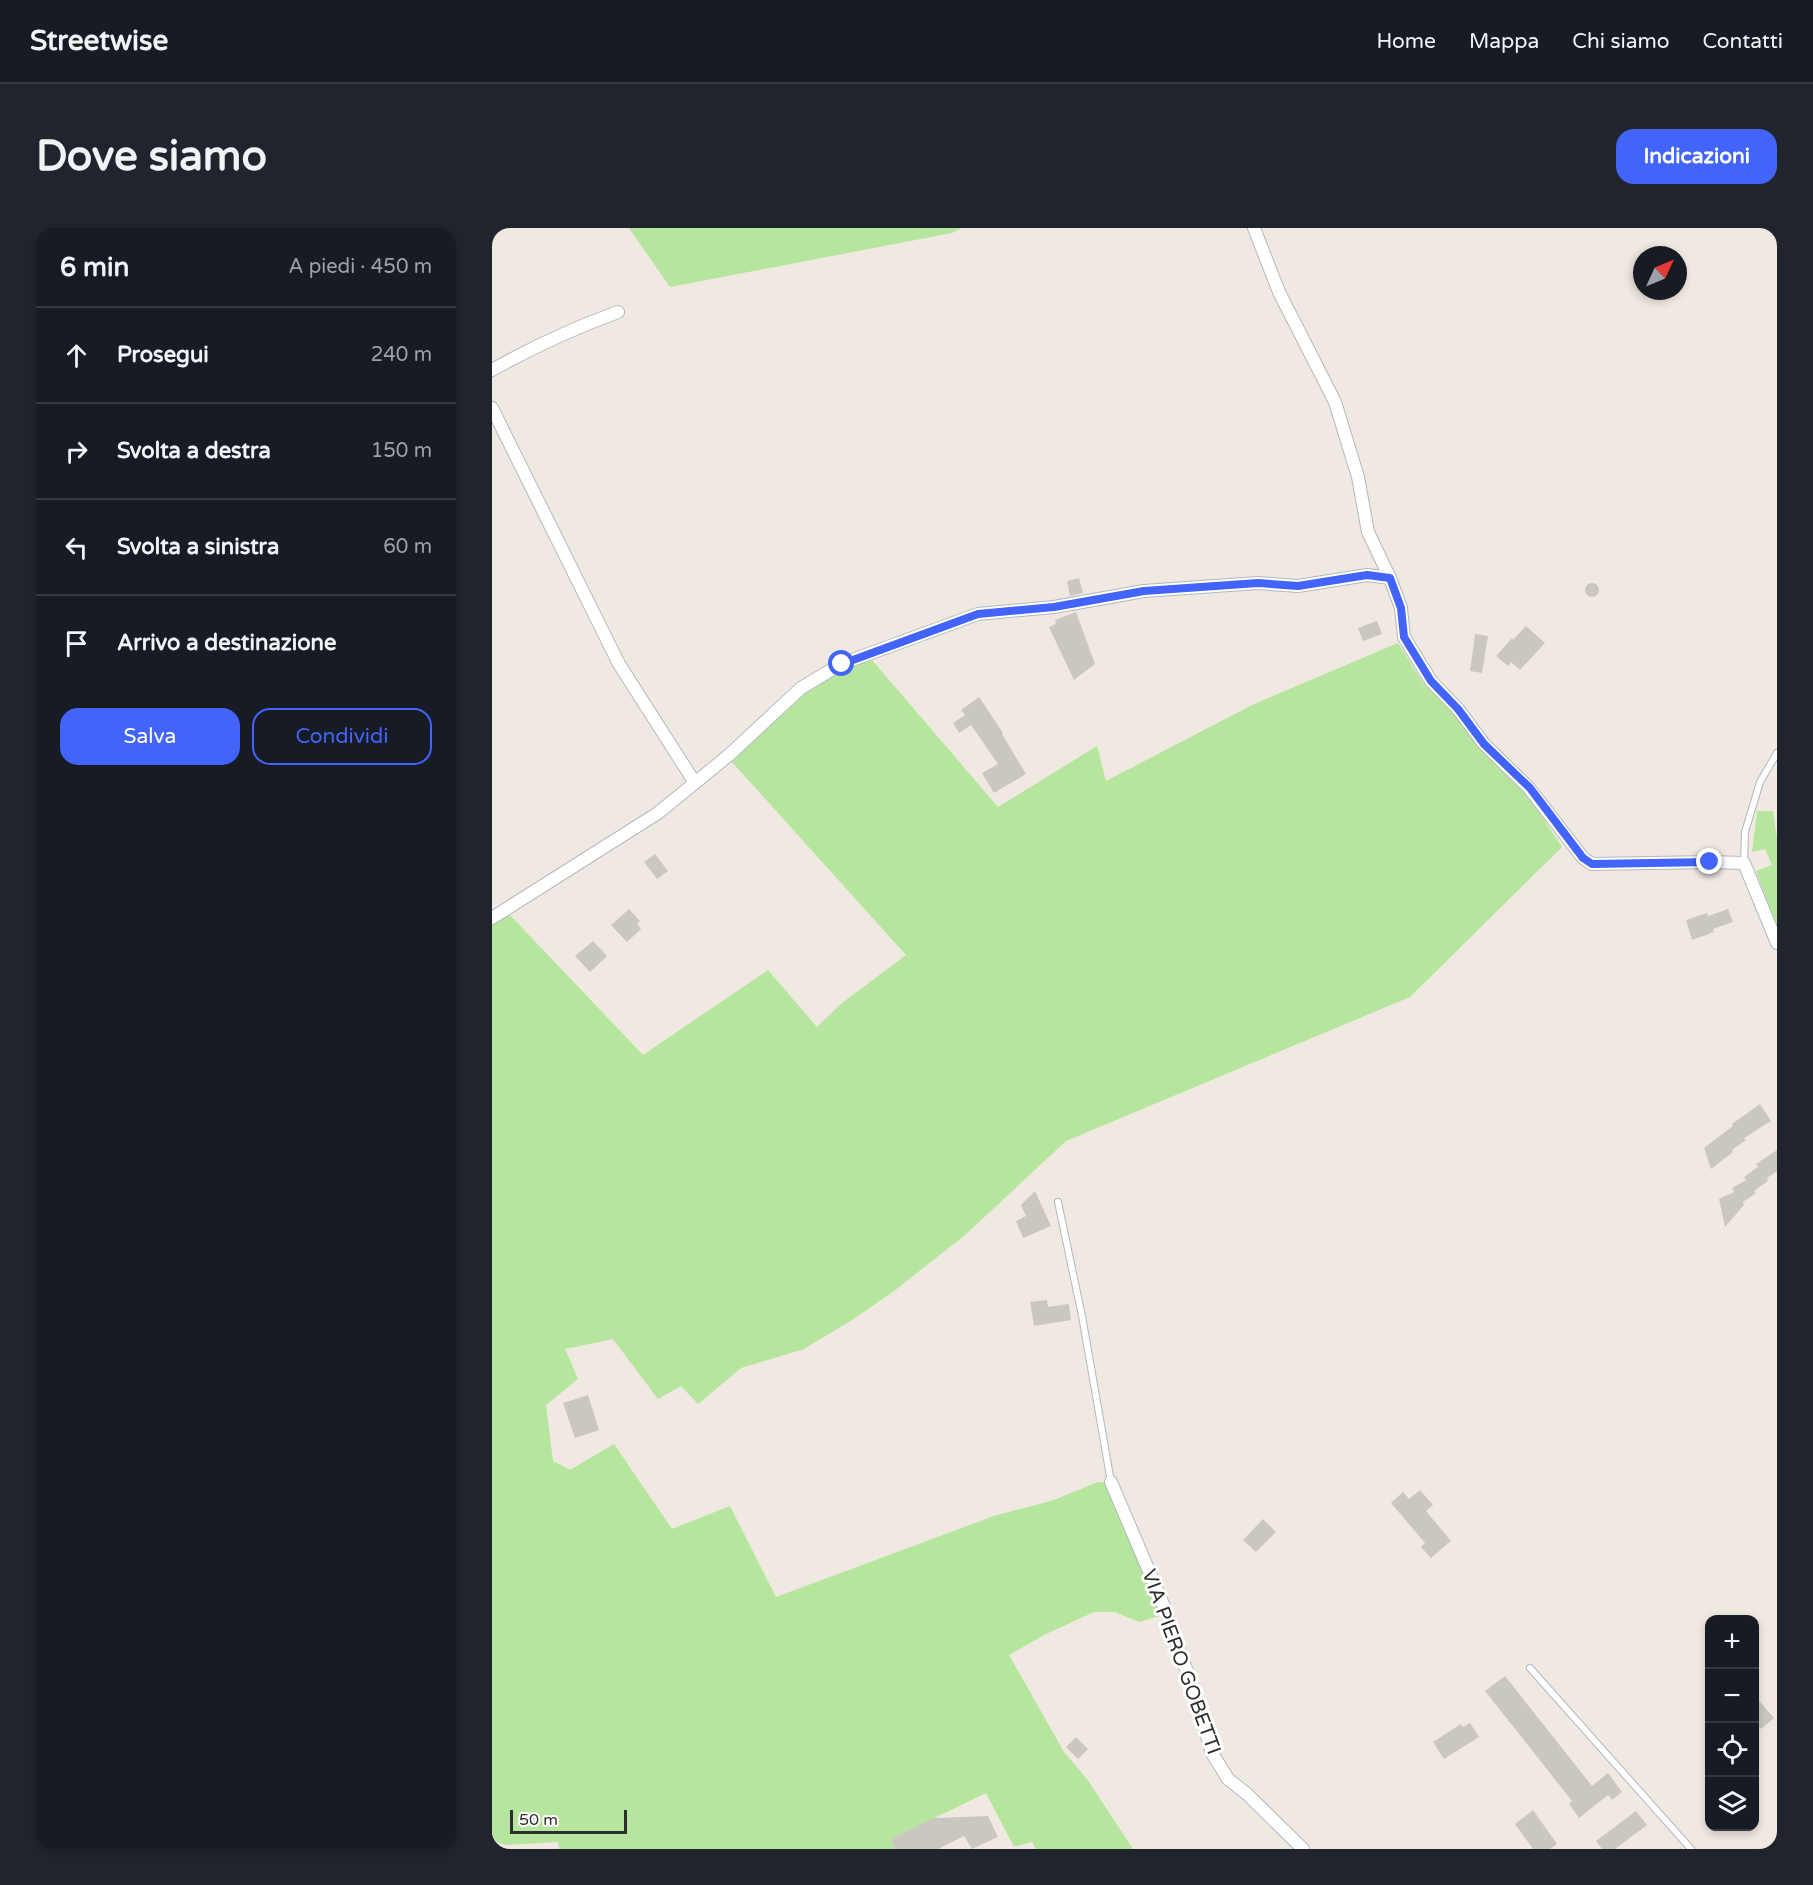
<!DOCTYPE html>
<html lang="it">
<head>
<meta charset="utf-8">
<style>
  :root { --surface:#171b24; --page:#20242c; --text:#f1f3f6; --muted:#9ea1a6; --line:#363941; --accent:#4264fb }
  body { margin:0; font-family:"Varela Round",sans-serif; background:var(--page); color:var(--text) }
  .controls { position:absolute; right:18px; bottom:18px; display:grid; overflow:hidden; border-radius:12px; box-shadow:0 3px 9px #0003 }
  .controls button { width:54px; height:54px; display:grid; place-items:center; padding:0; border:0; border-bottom:2px solid var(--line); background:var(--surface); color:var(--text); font:30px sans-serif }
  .compass { position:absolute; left:1141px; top:18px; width:54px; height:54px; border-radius:50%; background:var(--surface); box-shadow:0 3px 9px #0003; rotate:46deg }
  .scale { position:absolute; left:18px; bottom:15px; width:117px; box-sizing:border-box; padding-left:6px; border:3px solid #2e2e2e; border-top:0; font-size:16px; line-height:21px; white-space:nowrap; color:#2e2e2e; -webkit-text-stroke:4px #fff; paint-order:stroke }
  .stop { position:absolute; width:18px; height:18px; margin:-14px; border:4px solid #4264fb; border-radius:50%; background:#fff }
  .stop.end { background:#4264fb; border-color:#fff; box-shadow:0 2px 6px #0008 }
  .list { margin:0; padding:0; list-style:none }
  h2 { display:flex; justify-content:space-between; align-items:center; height:78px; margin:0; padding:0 24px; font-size:26px }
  h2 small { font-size:20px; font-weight:400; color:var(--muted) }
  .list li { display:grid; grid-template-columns:39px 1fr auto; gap:18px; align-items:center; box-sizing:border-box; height:96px; padding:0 24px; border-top:2px solid var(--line) }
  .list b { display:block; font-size:22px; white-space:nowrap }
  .list em { font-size:20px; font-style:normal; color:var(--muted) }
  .actions { display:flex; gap:12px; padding:18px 24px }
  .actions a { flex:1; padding:14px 0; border:2px solid var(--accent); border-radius:18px; text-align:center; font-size:21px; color:var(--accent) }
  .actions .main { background:var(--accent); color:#fff }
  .icon { flex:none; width:33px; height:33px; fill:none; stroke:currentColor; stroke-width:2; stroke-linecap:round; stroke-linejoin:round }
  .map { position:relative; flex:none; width:1285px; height:1621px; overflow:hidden; border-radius:18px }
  header { display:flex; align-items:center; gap:36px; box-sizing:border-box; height:84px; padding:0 30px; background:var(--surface); border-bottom:2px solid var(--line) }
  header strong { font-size:28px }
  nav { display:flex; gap:33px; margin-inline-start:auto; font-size:21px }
  .intro { display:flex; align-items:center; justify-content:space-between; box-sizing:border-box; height:144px; padding:0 36px }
  h1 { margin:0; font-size:42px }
  .button { padding:15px 27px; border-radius:18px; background:var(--accent); color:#fff; font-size:21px; font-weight:700 }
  main { display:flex; gap:36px; padding:0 36px }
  aside { flex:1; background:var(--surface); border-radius:18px; box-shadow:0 3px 9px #0003 }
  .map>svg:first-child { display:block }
  .green { fill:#b6e59e }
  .building { fill:#cbc7bf }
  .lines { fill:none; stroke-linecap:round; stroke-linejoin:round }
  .lane-casing { stroke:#b4b7c1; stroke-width:8 }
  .street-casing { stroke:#b4b7c1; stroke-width:14 }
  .lane { stroke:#fff; stroke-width:6 }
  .street { stroke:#fff; stroke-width:12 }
  .route { stroke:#4264fb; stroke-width:8 }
  .labels { text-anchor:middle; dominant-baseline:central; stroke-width:6; stroke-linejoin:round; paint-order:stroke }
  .street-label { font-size:20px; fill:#2e2e2e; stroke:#fff }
</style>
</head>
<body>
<header>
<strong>Streetwise</strong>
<nav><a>Home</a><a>Mappa</a><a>Chi siamo</a><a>Contatti</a></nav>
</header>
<div class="intro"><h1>Dove siamo</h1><a class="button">Indicazioni</a></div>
<main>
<aside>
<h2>6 min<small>A piedi · 450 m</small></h2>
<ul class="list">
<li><svg class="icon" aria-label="ahead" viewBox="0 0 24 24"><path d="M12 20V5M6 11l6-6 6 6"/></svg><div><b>Prosegui</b></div><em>240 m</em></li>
<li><svg class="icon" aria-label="right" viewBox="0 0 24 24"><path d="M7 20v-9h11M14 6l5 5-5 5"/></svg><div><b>Svolta a destra</b></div><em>150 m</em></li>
<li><svg class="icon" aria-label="left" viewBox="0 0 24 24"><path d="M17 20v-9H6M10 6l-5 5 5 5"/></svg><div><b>Svolta a sinistra</b></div><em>60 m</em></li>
<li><svg class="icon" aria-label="arrive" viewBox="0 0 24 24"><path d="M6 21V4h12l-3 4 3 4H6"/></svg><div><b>Arrivo a destinazione</b></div></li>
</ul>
<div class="actions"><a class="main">Salva</a><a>Condividi</a></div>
</aside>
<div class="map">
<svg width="1285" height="1621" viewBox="0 0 1285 1621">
  <rect width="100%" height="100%" fill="#efe9e1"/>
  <path class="green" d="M137,0H470L460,5L178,59Z
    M906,415L931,455L962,485L986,518L1035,566L1070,619L918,769L574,913L473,1007L402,1063L360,1092L312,1121L249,1140L206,1176L189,1158L166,1171L121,1111L73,1121L86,1151L54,1177L61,1233L78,1242L122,1216L180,1301L238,1278L284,1369L502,1288L562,1272L606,1254H615L671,1387L647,1394L623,1384H602L552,1407L517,1427L572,1524L595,1551L641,1621H544L540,1614L522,1619L494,1565L399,1611L403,1621H67L66,1614L13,1617L0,1612V695L16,685L151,827L276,742L325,799L350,775L414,727L239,533L312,465L351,441L380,432L506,579L605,518L614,553L762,476Z
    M1265,583H1281L1285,610V700L1264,643L1280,637L1273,621L1260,624Z"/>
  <path class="building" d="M587,350L591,365L578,368L575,353Z
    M1093 362a7 7 0 1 1 14 0a7 7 0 1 1-14 0Z
    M584,384L603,436L582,452L557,399L564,396L563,392Z
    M885,393L890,406L871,413L866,400Z
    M1034,398L1053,415L1028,442L1019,434L1016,438L1004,428L1020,410L1021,412Z
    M983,406L996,408L990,445L978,443Z
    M487,469L511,505L510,506L534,546L502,565L490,545L506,536L479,497L467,505L461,495L473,487L469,482Z
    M163,626L176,643L165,651L152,634Z
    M137,681L148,693L145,696L149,701L135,714L119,697Z
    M1236,681L1241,694L1221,701L1222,704L1200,712L1194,692L1215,685L1216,688Z
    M101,713L115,728L98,744L83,728Z
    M1268,876L1279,893L1252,910L1254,912L1240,922L1241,924L1219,941L1212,920L1241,898L1240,896Z
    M1285,922V943L1275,950L1276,953L1262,963L1264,965L1251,974L1252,977L1233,999L1227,971L1242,964L1240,960L1254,952L1252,949L1266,939L1264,936Z
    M543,963L559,998L531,1010L524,993L534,988L529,977Z
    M555,1072L556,1079L577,1076L579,1092L542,1098L538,1074Z
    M96,1167L107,1202L83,1210L71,1175Z
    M928,1262L941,1277L934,1283L959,1313L939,1330L929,1319L933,1315L899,1275L911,1264L917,1271Z
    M771,1291L784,1304L764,1324L751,1312Z
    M1013,1448L1100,1558L1116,1545L1130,1564L1120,1572L1116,1567L1087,1590L1077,1576L1080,1573L993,1463Z
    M1263,1468L1282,1490L1269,1501L1263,1493Z
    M978,1495L987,1509L952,1531L941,1514L969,1496L971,1499Z
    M584,1509L596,1521L586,1531L574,1519Z
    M1041,1582L1065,1616L1058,1621H1041L1023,1596Z
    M1144,1583L1155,1597L1123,1621H1110L1104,1613Z
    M496,1588L506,1609L480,1621L472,1608L446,1621H403L399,1611L441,1590Z"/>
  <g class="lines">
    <defs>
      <path id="lane" d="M1252,635L1253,604L1268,554L1285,525
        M566,974L590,1088L619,1254
        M1038,1440L1199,1621"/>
      <path id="street" d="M762,0L787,64L843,174L866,249L876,304L898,350
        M0,142C41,119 82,100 126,84
        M0,180L127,436L203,555
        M0,690L166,585L237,527L309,460L349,436L486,386L562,379L652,363L766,355L806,358L875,347L898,350L909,380L912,409L939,453L966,481L992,516L1037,560L1091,630L1100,636L1218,634L1252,635L1285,715
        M619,1254L674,1383L702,1464L720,1525L736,1551L755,1566L811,1621"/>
    </defs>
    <use href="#lane" class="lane-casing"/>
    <use href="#street" class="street-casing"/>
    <use href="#lane" class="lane"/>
    <use href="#street" class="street"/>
  </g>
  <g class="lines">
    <path class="route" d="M350,436L486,386L562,379L652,363L766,355L806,358L875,347L898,350L909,380L912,409L939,453L966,481L992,516L1038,560L1091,630L1100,636L1218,634"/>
  </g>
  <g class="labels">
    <g class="street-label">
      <text transform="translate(689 1434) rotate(70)">VIA PIERO GOBETTI</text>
    </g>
  </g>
</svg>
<div class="controls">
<button>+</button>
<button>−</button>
<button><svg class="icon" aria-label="locate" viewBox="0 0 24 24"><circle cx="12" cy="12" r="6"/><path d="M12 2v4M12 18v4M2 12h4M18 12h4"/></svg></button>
<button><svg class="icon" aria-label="layers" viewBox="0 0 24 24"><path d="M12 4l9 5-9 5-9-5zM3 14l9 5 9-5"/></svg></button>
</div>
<svg class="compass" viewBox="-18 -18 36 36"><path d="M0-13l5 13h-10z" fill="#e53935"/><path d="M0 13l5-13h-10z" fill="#9ea1a6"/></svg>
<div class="scale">50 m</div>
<div class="stop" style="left:350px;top:436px"></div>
<div class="stop end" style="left:1218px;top:634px"></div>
</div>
</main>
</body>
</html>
